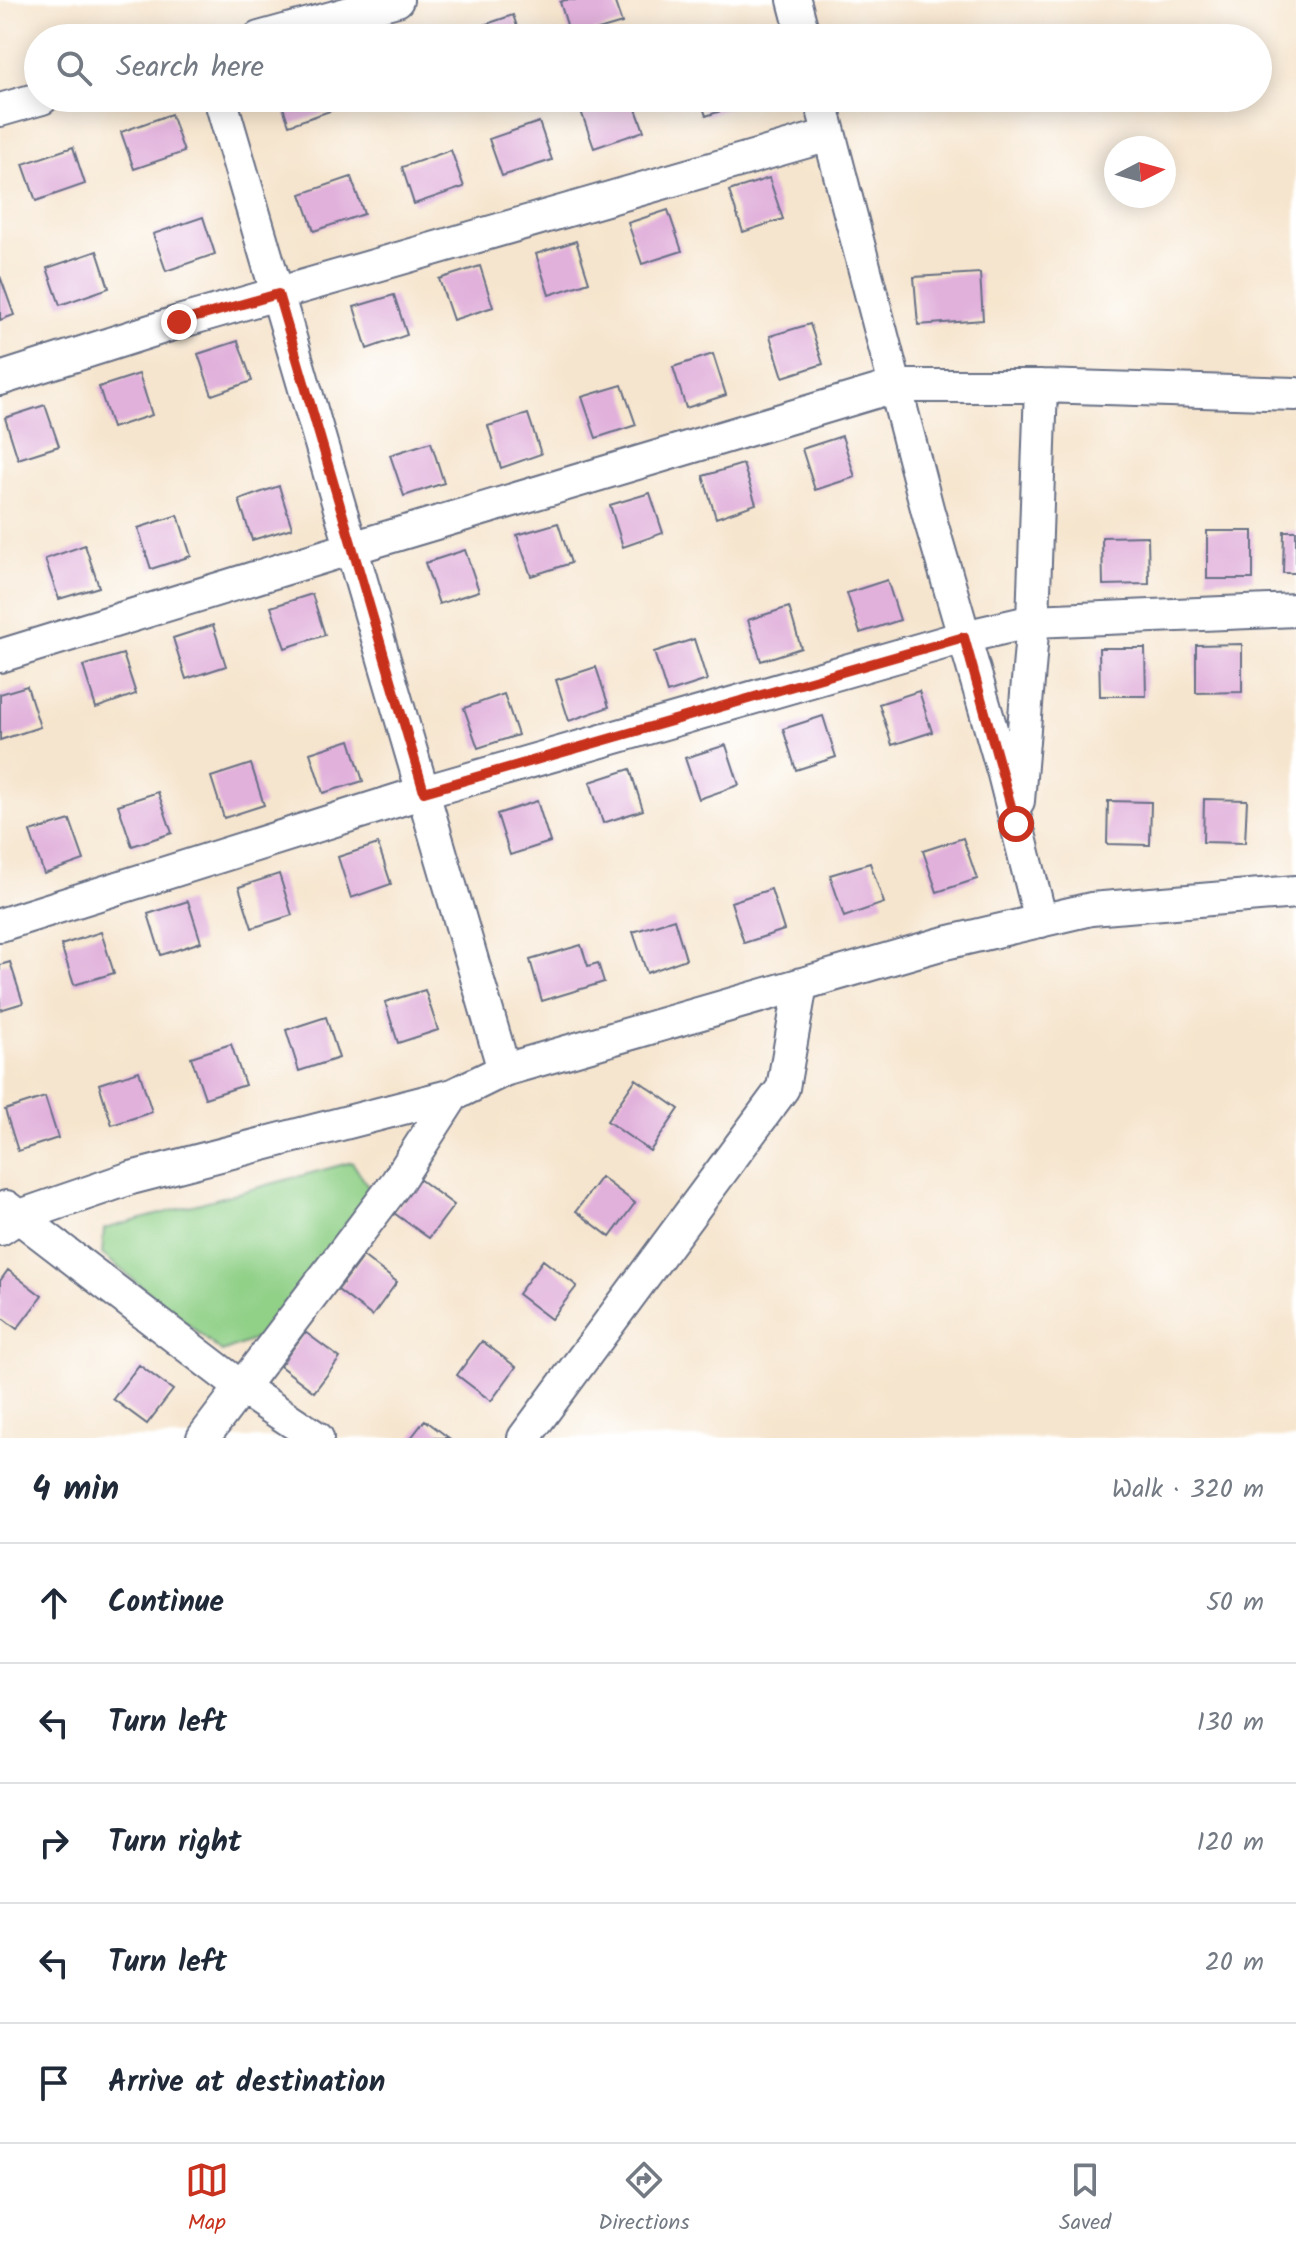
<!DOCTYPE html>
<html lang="en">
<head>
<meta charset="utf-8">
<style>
  :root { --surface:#fff; --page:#f6f6f7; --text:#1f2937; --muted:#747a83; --line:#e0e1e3; --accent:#c8321e }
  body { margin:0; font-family:Kalam,sans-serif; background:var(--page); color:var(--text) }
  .compass { position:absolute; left:1104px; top:136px; width:72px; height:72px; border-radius:50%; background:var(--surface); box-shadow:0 4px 20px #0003; rotate:84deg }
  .stop { position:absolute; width:24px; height:24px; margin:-18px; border:6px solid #c8321e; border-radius:50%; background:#fff }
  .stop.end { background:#c8321e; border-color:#fff; box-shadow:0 2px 8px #0008 }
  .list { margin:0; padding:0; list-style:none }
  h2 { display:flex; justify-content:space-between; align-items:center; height:104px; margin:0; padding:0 32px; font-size:34px }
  h2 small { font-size:26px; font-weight:400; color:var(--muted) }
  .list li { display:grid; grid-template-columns:52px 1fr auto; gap:24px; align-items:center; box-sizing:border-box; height:120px; padding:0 32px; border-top:2px solid var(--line) }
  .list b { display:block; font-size:30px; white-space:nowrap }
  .list em { font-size:26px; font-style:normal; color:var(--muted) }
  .icon { flex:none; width:44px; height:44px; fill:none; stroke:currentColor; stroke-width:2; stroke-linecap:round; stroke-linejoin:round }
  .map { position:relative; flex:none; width:1296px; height:1438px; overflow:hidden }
  .search { position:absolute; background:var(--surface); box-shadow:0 4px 20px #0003; left:24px; right:24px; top:24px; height:88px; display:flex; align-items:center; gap:20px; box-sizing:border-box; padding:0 28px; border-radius:44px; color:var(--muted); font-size:30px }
  .sheet { height:704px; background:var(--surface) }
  nav { display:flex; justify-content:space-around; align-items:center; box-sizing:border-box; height:112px; border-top:2px solid var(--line); background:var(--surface); font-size:22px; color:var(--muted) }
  nav a { display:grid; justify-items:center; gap:4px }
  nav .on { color:var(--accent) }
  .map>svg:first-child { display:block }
  .green { fill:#90d087; stroke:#568072; stroke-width:2 }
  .building { fill:#e1b1db }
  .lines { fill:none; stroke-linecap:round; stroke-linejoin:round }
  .street-casing { stroke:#686f85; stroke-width:36 }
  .street { stroke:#fff; stroke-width:32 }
  .route { stroke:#c8321e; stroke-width:10 }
</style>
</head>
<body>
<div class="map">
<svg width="1296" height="1438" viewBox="0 0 1296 1438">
  <rect width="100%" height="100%" fill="#fff"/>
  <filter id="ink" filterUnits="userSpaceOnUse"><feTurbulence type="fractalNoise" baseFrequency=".0125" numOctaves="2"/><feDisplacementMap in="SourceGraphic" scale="16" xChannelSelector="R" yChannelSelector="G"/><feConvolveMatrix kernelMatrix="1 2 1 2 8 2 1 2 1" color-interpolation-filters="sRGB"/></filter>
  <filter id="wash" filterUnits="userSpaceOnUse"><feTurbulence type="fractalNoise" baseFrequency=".006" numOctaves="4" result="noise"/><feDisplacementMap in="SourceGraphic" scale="32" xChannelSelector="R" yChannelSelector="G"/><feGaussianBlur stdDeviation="1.8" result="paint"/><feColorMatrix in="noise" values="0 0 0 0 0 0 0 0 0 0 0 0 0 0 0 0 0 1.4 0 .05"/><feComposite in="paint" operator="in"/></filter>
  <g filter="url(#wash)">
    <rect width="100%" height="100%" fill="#f6e5ce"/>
    <path class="green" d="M352,1162L372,1192L258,1338L222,1352L102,1254L104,1229Z"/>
    <g id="blocks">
      <path class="building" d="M565,0H614L622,23L571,38L560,2Z
        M513,15L521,38H465L463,32Z
        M280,98H335L339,108L289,125Z
        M620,98H632L644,131L594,148L581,111Z
        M700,98H756V99L706,116Z
        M171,114L184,152L134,169L121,132Z
        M539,122L552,160L502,176L489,139Z
        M73,147L85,184L36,201L23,164Z
        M451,150L464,187L414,204L402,167Z
        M351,177L364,214L314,231L301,194Z
        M769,178L783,219L743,232L729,191Z
        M668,210L682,251L642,264L628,223Z
        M203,217L215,254L166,271L153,234Z
        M576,241L589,282L549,295L536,254Z
        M97,251L109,288L60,305L47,268Z
        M480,266L493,307L453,320L439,279Z
        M980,273L983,320L918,325L914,277Z
        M0,276L14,315L0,320Z
        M394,295L407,335L367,349L354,307Z
        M810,324L823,364L783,377L770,336Z
        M238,341L252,381L212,395L198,354Z
        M713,354L726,395L686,408L673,367Z
        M139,374L152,415L112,428L99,387Z
        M622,385L636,425L596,438L582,397Z
        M45,405L59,446L18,459L5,418Z
        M528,414L541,454L501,468L488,426Z
        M842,436L855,477L815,490L802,449Z
        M431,442L444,483L404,496L390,455Z
        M743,464L756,504L716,518L703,476Z
        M279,486L292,528L252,540L239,500Z
        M650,493L663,533L623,547L610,505Z
        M178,515L191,556L151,569L138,528Z
        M558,523L571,563L531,576L517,535Z
        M1207,531H1253V579H1207Z
        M1284,531H1296V573H1283Z
        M1148,536L1149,584L1103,585L1102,537Z
        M85,545L99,587L59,599L45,559Z
        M465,550L479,591L439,604L425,563Z
        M887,580L900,620L860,633L847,593Z
        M312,594L325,635L285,648L271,607Z
        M789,607L801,648L761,661L748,620Z
        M213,625L226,666L186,679L173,638Z
        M694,639L707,680L667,693L654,652Z
        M1242,644V692L1196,693V645Z
        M1099,648H1145L1146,696H1100Z
        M123,654L136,694L96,708L83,666Z
        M596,667L609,707L569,721L556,680Z
        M27,686L40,727L0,740V694Z
        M919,691L932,732L892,745L879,704Z
        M504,694L518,735L478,748L464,708Z
        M823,716L836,757L796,770L783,729Z
        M350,740L363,781L323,793L310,753Z
        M726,745L739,785L699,799L685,758Z
        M251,764L264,805L224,818L211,777Z
        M630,769L643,810L603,823L590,782Z
        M158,792L172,833L132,846L118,805Z
        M1204,799L1247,800L1245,843L1203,842Z
        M537,801L550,842L510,855L497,814Z
        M1108,801L1151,802L1150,845L1107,844Z
        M70,820L84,860L44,874L30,832Z
        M963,838L977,879L937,892L923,851Z
        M378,844L391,884L351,898L338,857Z
        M870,863L884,903L844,917L830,875Z
        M279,874L292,915L252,928L239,887Z
        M771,889L784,930L744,943L731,902Z
        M188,901L201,942L161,955L148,914Z
        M674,919L686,959L647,973L633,932Z
        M101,932L114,973L74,985L61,945Z
        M581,945L588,966L598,963L604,982L542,1001L530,960Z
        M10,962L23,1003L0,1010V965Z
        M425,990L438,1030L398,1043L385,1002Z
        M326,1017L339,1058L299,1071L286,1030Z
        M231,1044L245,1085L205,1098L191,1057Z
        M139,1071L152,1112L112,1125L99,1084Z
        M636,1079L679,1109L650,1151L607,1121Z
        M45,1097L58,1138L18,1151L5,1110Z
        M601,1177L635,1203L610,1237L576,1211Z
        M419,1179L454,1205L429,1238L394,1213Z
        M363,1256L397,1282L372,1316L338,1290Z
        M543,1260L577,1286L551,1319L518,1294Z
        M8,1270L42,1296L17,1329L0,1316V1281Z
        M305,1332L340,1358L314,1392L280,1366Z
        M482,1341L516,1367L491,1401L457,1375Z
        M139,1365L173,1390L147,1424L113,1399Z
        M425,1420L449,1438H411Z"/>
    </g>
  </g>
  <g filter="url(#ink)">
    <use href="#blocks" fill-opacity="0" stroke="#686f85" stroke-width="2"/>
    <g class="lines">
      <defs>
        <path id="street" d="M794,0L804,38
          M259,38L397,0
          M220,98L504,1070
          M820,98L928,512L1004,774L1041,921
          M0,110L42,98
          M0,379L179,322L829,135
          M0,656L352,548L895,386H1041L1296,394
          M1018,801L1033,621L1041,386
          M0,925L424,792L964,637L1033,621L1296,610
          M6,1207L242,1388L317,1438
          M0,1229L20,1216L131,1178L453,1095L504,1070L941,944L1091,909L1296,892
          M203,1438L397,1182L453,1095
          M524,1438L783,1088L801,984"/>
      </defs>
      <use href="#street" class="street-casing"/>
      <use href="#street" class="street"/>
    </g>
  </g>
  <g class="lines" filter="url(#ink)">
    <path class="route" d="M179,322L278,294L424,792L964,637L1016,824"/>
  </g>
</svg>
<svg class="compass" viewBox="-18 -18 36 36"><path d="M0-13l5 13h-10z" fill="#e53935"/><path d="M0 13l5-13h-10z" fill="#747a83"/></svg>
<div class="stop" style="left:1016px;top:824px"></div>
<div class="stop end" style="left:179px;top:322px"></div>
<div class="search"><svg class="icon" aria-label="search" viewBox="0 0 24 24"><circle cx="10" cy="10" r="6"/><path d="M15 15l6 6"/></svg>Search here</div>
</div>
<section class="sheet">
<h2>4 min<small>Walk · 320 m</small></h2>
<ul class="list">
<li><svg class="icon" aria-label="ahead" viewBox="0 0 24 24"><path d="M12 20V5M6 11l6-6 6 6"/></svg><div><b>Continue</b></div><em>50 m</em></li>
<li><svg class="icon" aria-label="left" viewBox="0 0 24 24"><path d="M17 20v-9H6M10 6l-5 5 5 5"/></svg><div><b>Turn left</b></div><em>130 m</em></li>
<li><svg class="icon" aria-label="right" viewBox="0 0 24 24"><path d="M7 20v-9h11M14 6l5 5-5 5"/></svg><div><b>Turn right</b></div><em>120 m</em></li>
<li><svg class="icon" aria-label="left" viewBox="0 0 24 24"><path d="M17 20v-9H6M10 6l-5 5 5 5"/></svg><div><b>Turn left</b></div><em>20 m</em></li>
<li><svg class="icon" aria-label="arrive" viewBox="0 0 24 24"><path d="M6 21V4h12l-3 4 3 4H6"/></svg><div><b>Arrive at destination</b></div></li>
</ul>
</section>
<nav>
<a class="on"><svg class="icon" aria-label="map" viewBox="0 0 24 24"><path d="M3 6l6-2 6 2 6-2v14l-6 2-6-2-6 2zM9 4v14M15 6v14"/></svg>Map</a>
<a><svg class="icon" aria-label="directions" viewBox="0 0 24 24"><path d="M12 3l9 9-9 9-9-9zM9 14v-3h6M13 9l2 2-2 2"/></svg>Directions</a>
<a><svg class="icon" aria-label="saved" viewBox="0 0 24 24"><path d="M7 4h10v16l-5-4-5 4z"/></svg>Saved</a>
</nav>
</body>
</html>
